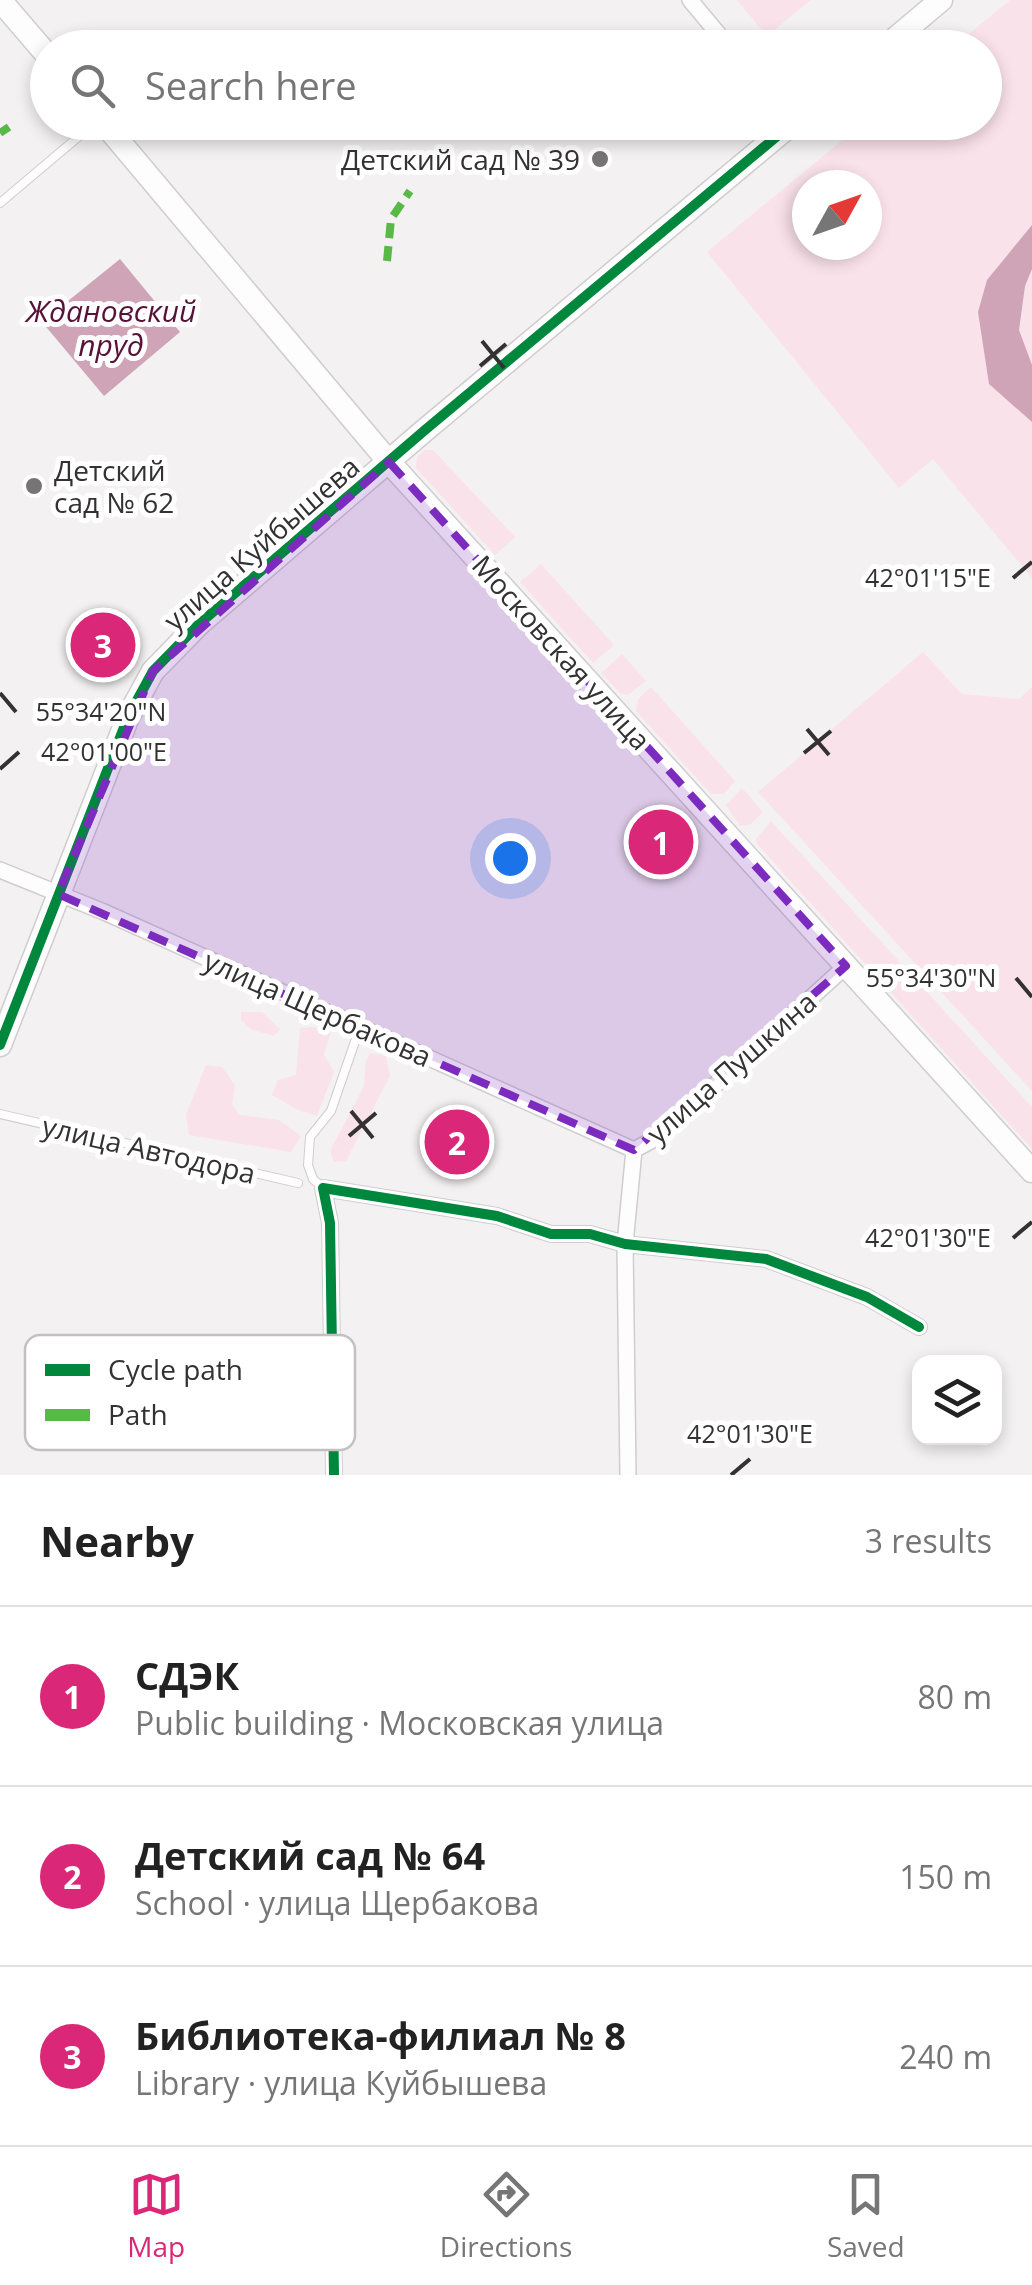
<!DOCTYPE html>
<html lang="en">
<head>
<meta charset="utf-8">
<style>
  :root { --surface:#fff; --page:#f2f2f2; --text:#222; --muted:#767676; --line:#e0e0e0; --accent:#db2777 }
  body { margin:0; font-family:"Open Sans",sans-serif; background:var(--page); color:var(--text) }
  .controls { position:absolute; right:30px; bottom:30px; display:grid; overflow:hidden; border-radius:20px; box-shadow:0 5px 15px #0003 }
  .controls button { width:90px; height:90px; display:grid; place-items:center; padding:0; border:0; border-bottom:2px solid var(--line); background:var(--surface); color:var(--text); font:50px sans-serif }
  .compass { position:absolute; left:792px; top:170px; width:90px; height:90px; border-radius:50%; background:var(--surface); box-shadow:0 5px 15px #0003; rotate:50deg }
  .you { position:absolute; left:510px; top:858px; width:35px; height:35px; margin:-25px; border:8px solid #fff; border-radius:50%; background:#1a73e8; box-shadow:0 0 0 15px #1a73e833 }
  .badge { display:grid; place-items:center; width:65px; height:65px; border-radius:50%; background:var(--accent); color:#fff; font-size:32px; font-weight:700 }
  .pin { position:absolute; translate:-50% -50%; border:5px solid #fff; box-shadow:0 2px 10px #0006 }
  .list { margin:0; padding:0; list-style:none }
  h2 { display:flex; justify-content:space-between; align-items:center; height:130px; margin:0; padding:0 40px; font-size:42px }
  h2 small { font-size:32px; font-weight:400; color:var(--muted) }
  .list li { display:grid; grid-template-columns:65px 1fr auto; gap:30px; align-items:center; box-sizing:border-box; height:180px; padding:0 40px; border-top:2px solid var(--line) }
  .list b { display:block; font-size:38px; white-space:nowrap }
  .list p { margin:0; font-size:32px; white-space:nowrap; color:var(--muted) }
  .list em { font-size:32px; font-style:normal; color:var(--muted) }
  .icon { flex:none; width:55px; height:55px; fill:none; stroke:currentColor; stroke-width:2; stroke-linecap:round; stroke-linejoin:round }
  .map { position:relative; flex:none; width:1032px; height:1475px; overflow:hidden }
  .search { position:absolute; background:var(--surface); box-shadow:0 5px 15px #0003; left:30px; right:30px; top:30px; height:110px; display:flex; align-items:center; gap:25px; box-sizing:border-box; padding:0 35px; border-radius:55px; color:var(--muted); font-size:38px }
  .sheet { height:670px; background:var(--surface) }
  nav { display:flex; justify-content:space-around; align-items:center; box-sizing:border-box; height:140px; border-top:2px solid var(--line); background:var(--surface); font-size:28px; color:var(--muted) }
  nav a { display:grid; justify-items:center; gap:5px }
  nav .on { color:var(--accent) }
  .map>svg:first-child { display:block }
  .green { fill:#fae2eb; fill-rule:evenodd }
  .water { fill:#cea4b6 }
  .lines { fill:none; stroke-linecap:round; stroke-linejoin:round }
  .lane-casing { stroke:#cfcdce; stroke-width:10 }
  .street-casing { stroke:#cfcdce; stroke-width:18 }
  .secondary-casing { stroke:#cfcdce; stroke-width:25 }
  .lane { stroke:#fdfdfd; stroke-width:8 }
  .street { stroke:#fdfdfd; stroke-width:15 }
  .secondary { stroke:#fdfdfd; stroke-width:22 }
  .quiet { stroke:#58b947; stroke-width:8; stroke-dasharray:15 8; stroke-linecap:butt }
  .cycleway-casing { stroke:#fff; stroke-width:16 }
  .cycleway { stroke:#00873e; stroke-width:10 }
  .marked { fill:#7b2cbf; fill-opacity:0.2; stroke:#7b2cbf; stroke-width:8; stroke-dasharray:20 12; stroke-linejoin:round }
  .ticks { fill:none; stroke:#333132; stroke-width:4 }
  .poi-dot { fill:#777475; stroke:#fff; stroke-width:4 }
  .labels { text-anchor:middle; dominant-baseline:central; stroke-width:10; stroke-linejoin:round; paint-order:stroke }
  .poi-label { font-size:28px; fill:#333132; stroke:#fff; text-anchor:end }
  .street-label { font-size:28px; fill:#333132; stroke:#fff }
  .water-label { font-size:30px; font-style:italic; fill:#581238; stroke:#fff }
  .key { fill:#fff; stroke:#c2c1c2; stroke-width:2.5 }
  .key-label { font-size:28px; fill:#333132 }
  .ticks-label { font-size:25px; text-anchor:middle; fill:#333132; stroke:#fff; stroke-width:10; stroke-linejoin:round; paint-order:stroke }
</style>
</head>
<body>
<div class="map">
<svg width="1032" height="1475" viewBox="0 0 1032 1475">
  <rect width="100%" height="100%" fill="#f4f1f2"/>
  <path class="green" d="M737,0H811L767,36Z
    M1010,0H1032V578L933,459L899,488L707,252L863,123L984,122V48L953,47ZM807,185H867V245H807Z
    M425,450H433L515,537L495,555L416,468L417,457Z
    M541,564L614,645L593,663L520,582Z
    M923,652L962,694L1019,699L1032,687V1091L758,792Z
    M622,654L646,681L628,695L621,694L601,673Z
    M651,687L735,781L724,794H711L636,711L638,699Z
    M742,788L763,812L751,824L740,826L726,805Z
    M771,821L1032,1107V1149L757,844L756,839Z
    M241,1012H262L280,1029L274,1036L250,1029L241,1020Z
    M313,1027L330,1033L324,1055L334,1072L317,1116L298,1110L272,1095L278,1080L296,1075L300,1028Z
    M370,1053L386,1056L390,1076L346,1161L334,1162L330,1151L364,1086L366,1061Z
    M206,1065L222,1067L235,1085L232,1105L240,1115L279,1120L301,1136L291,1152L189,1135L186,1115Z"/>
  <path class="water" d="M1032,225V269L1025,286L1019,330L1032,365V422L989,384L978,312L987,280Z
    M120,259L180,332L104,396L42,322Z"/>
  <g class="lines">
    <defs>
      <path id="lane" d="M0,203L96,122
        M0,1114L298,1183
        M323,1188L313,1179L308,1165L310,1137L331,1111L360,1027"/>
      <path id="street" d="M690,0L730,48
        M0,870L104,912L634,1150
        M634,1150L658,1137L846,966
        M334,1475L330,1223L323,1188L497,1216L551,1234H590L625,1244L766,1259L867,1297L919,1327
        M628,1475L625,1244L634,1150"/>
      <path id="secondary" d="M0,0L48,56
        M884,48L941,0
        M103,122L389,462L1032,1171
        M0,1045L128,717L153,671L199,624L425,430L794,122"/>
    </defs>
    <use href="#lane" class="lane-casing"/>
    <use href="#street" class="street-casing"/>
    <use href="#secondary" class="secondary-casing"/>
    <use href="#lane" class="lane"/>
    <use href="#street" class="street"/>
    <use href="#secondary" class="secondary"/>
    <path class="quiet" d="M0,133L9,127
      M387,261L391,219L410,191"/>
    <defs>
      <path id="cycleway" d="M0,1045L128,717L153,671L199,624L425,430L794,122
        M334,1475L330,1223L323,1188L497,1216L551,1234H590L625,1244L766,1259L867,1297L919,1327"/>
    </defs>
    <use href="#cycleway" class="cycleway-casing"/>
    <use href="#cycleway" class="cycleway"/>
  </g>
  <path class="marked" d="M389,462L846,966L634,1150L58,894L153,671Z"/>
  <path class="ticks" d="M482,341L504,368M480,366L506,344M1013,578L1032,562M0,693L16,712M807,729L829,755M804,753L831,731M0,769L19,752M1016,978L1032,997M351,1111L373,1138M349,1136L376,1113M1013,1238L1032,1222M731,1475L750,1459"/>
  <g class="poi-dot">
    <circle cx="600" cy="159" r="10"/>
    <circle cx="34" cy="486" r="10"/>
  </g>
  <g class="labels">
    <g class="poi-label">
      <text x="580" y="159">Детский сад № 39</text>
      <text x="54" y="470" text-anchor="start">Детский<tspan x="54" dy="32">сад № 62</tspan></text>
    </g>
    <g class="street-label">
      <text transform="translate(261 543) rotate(-41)">улица Куйбышева</text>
      <text transform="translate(562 652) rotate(48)">Московская улица</text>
      <text transform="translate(318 1008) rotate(24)">улица Щербакова</text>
      <text transform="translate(731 1067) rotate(-41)">улица Пушкина</text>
      <text transform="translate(149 1149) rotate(13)">улица Автодора</text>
    </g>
    <g class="water-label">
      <text x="111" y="310">Ждановский<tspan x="111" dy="34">пруд</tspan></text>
    </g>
  </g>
  <rect x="25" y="1335" width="330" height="115" rx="15" class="key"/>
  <rect x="45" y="1364" width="45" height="12" fill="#00873e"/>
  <rect x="45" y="1409" width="45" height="12" fill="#58b947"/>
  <g class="key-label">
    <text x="108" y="1380">Cycle path</text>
    <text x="108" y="1425">Path</text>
  </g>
  <g class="ticks-label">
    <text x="928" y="587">42°01'15"E</text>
    <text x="101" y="721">55°34'20"N</text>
    <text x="104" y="761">42°01'00"E</text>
    <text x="931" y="987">55°34'30"N</text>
    <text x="928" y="1247">42°01'30"E</text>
    <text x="750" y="1443">42°01'30"E</text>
  </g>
</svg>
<div class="controls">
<button><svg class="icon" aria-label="layers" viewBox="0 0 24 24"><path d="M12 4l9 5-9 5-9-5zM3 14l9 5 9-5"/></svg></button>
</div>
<svg class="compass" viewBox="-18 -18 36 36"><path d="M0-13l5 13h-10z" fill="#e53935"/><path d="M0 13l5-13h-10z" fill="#767676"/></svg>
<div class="you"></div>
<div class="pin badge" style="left:661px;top:842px">1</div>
<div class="pin badge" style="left:457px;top:1142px">2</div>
<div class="pin badge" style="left:103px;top:645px">3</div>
<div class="search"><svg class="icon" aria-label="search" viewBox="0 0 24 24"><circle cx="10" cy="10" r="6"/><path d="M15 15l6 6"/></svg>Search here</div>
</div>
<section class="sheet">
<h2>Nearby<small>3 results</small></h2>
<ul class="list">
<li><span class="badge">1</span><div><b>СДЭК</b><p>Public building · Московская улица</p></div><em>80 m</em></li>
<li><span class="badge">2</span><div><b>Детский сад № 64</b><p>School · улица Щербакова</p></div><em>150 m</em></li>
<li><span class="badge">3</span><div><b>Библиотека-филиал № 8</b><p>Library · улица Куйбышева</p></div><em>240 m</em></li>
</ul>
</section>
<nav>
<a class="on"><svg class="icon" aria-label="map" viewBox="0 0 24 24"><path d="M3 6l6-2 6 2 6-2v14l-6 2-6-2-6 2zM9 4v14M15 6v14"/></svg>Map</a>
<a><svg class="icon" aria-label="directions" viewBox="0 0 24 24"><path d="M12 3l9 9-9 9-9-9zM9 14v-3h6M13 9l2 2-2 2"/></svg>Directions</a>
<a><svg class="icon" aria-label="saved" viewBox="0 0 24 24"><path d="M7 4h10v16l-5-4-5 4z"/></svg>Saved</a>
</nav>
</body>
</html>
